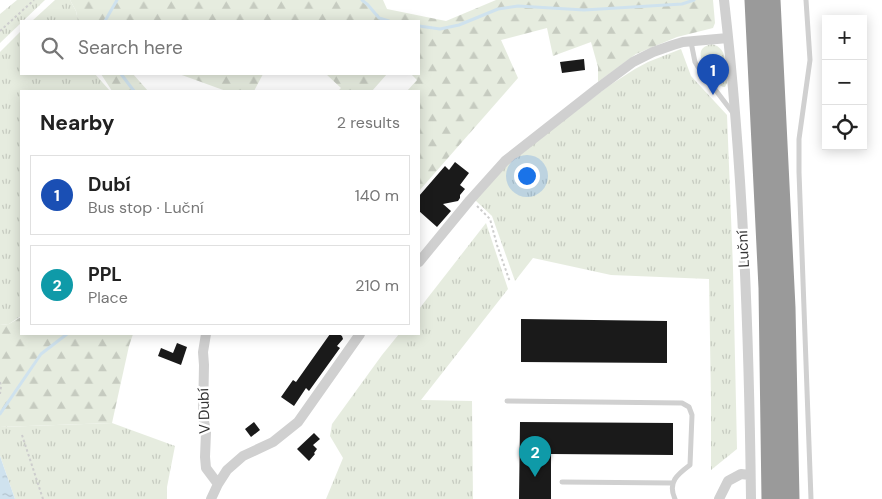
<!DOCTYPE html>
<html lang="en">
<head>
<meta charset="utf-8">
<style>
  :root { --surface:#fff; --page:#f2f2f2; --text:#222; --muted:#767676; --line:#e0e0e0; --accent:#d93025 }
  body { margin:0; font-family:"DM Sans",sans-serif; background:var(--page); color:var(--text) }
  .controls { position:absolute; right:15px; top:15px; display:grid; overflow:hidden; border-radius:0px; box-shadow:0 2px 12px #0003 }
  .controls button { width:45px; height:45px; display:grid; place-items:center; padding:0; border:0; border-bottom:1px solid var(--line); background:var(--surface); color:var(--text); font:25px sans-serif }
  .you { position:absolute; left:526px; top:175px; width:18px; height:18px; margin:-12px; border:4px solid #fff; border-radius:50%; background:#1a73e8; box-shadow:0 0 0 8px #1a73e833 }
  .badge { display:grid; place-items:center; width:32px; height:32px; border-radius:50%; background:var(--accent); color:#fff; font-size:16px; font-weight:700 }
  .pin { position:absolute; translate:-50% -41px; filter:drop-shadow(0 1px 2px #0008) }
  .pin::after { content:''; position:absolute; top:26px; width:18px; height:15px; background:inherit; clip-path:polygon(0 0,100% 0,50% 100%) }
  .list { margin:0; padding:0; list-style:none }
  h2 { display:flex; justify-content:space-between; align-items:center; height:65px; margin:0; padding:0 20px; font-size:21px }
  h2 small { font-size:16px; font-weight:400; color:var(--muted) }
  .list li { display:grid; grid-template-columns:32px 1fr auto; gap:15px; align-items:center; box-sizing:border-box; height:80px; margin:0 10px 10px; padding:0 10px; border:1px solid var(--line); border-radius:0px }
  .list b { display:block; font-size:19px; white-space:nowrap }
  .list p { margin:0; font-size:16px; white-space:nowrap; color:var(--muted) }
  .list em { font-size:16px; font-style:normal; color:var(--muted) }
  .icon { flex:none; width:28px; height:28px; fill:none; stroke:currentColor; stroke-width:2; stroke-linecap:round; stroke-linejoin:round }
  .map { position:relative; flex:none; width:882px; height:499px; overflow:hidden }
  .search { position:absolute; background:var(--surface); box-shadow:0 2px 12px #0003; left:20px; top:20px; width:400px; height:55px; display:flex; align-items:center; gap:12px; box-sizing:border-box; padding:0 18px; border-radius:0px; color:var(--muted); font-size:19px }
  .panel { position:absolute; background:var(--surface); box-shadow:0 2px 12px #0003; left:20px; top:90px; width:400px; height:245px; border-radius:0px }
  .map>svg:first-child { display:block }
  .grass { fill:url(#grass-tufts) }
  .forest { fill:url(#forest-firs) }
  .water { fill:url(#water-ripples) }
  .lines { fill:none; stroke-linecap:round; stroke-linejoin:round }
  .stream { stroke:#cfe2ee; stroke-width:3 }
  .building { fill:#1a1a1a }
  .path { stroke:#cdcdcd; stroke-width:2; stroke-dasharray:2.5 2.5; stroke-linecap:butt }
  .lane { stroke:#d0d0d0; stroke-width:5 }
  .street { stroke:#d0d0d0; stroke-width:10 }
  .highway { stroke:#9a9a9a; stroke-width:19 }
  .labels { text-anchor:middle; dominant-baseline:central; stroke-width:5; stroke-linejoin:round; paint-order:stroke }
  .street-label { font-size:15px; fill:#333; stroke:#fff }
</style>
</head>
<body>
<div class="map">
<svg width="882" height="499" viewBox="0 0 882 499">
  <defs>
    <pattern id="grass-tufts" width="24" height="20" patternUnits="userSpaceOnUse" patternTransform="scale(1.25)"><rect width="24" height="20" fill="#e6ecdf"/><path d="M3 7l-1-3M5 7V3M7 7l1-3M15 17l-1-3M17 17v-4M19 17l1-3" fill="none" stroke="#c6cbc0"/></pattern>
    <pattern id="forest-firs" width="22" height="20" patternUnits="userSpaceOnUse" patternTransform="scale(1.25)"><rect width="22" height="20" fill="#e6ecdf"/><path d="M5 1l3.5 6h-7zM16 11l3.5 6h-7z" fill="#c6cbc0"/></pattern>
    <pattern id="water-ripples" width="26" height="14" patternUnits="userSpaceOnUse" patternTransform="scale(1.25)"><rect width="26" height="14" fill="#cfe2ee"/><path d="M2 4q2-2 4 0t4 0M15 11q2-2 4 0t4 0" fill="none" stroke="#b2c2cd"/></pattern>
  </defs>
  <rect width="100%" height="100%" fill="#fff"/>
  <path class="grass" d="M17,0H45L23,21H21V23L0,43V14Z
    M55,0H70L76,11L78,21H32Z
    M21,31V74H95L110,91H21V316L9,324L0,325V52Z
    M712,44C729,48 726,69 727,83L725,87H723C717,84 714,78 709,72C702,62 693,48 712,44Z
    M681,49L691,76L727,115L733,268L737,449L711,470V401L709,279L611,275L533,258L515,281L492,216L475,200L512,159L610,85L635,69L648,62Z
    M486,223L508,289L421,400L472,401L473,499H326L343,458L330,436L332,424L382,355L399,334H419V309Z
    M112,423L175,446L167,487V499H15L0,456V427Z"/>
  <path class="forest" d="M70,0H383L387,9L446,21L496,0H713L715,23L713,28L677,37L636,54L598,82V67L591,42L553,56L547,28L501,40L518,78L419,191V91H407L417,80L411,74H419V21H78L76,11Z
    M101,74H133L148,91H112Z
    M179,74H263L254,91H226Z
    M326,74H387L372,91H338L341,88Z
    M21,317V334H133L129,346L112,423L0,427V325L9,324Z"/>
  <path class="water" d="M0,456L15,499H0Z"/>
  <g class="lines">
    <path class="stream" d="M362,0L368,5L379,18L389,21
      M105,21L117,0
      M419,26L440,29L459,25L498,9L518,6L584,10L682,4L694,0
      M121,74L134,91
      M0,414L41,354L67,334"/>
  </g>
  <path class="building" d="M584,59L585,70L562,73L560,62Z
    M455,162L469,173L460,185L465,189L460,195V198L458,201L443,204L451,211L437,227L419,211V196L445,166L449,170Z
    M521,319L667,321V363L521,362Z
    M330,334H339L342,336L343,339L337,346L340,348L309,391L306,388L294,406L281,397L293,380L296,382Z
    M177,343L187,347L181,365L158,356L161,348L173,353Z
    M254,422L260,430L251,437L245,429Z
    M520,422L673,423V455L551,454V499H519Z
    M314,433L320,439L313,445L317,449L314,453L315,454L309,461L297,449Z"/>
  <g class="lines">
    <path class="path" d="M0,31L34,0
      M477,206L490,219L497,245L510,282
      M0,382L1,386L0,394
      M22,435L43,499"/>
    <path class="lane" d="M806,0L810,60L799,139V172L811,499
      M691,42L695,62L698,67L733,113
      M507,401L682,403L689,407L692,415L690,465C678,474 667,482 675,499
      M562,482L672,483"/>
    <path class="street" d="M724,0C743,165 749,333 751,499
      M419,262L470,200L505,161L598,88L633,62L653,52L673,45L683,42L728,38
      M206,334L203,352L204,365L203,416L206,432L205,457L206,468L218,484
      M211,499L218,484L227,470L243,456L273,442L298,422L360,334
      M719,499L728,481L741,474L750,475"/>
    <path class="highway" d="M754,0L768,288L771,499
      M771,0L786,308L790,499"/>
  </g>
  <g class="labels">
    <g class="street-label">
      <text transform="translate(743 249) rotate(-93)">Luční</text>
      <text transform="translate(204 411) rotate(-92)">V Dubí</text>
    </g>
  </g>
</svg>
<div class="controls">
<button>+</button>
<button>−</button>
<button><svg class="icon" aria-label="locate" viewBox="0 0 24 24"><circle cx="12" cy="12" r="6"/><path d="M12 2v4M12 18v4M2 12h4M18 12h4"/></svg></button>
</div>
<div class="you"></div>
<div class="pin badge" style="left:713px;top:95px;background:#1a4fb4">1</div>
<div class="pin badge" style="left:535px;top:477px;background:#0f9aa8">2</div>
<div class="search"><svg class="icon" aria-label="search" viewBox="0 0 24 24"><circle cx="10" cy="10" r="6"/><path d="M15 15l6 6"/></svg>Search here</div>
<section class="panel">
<h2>Nearby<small>2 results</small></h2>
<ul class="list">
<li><span class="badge" style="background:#1a4fb4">1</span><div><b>Dubí</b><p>Bus stop · Luční</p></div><em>140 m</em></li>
<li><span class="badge" style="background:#0f9aa8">2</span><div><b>PPL</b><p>Place</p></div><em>210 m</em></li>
</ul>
</section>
</div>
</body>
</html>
